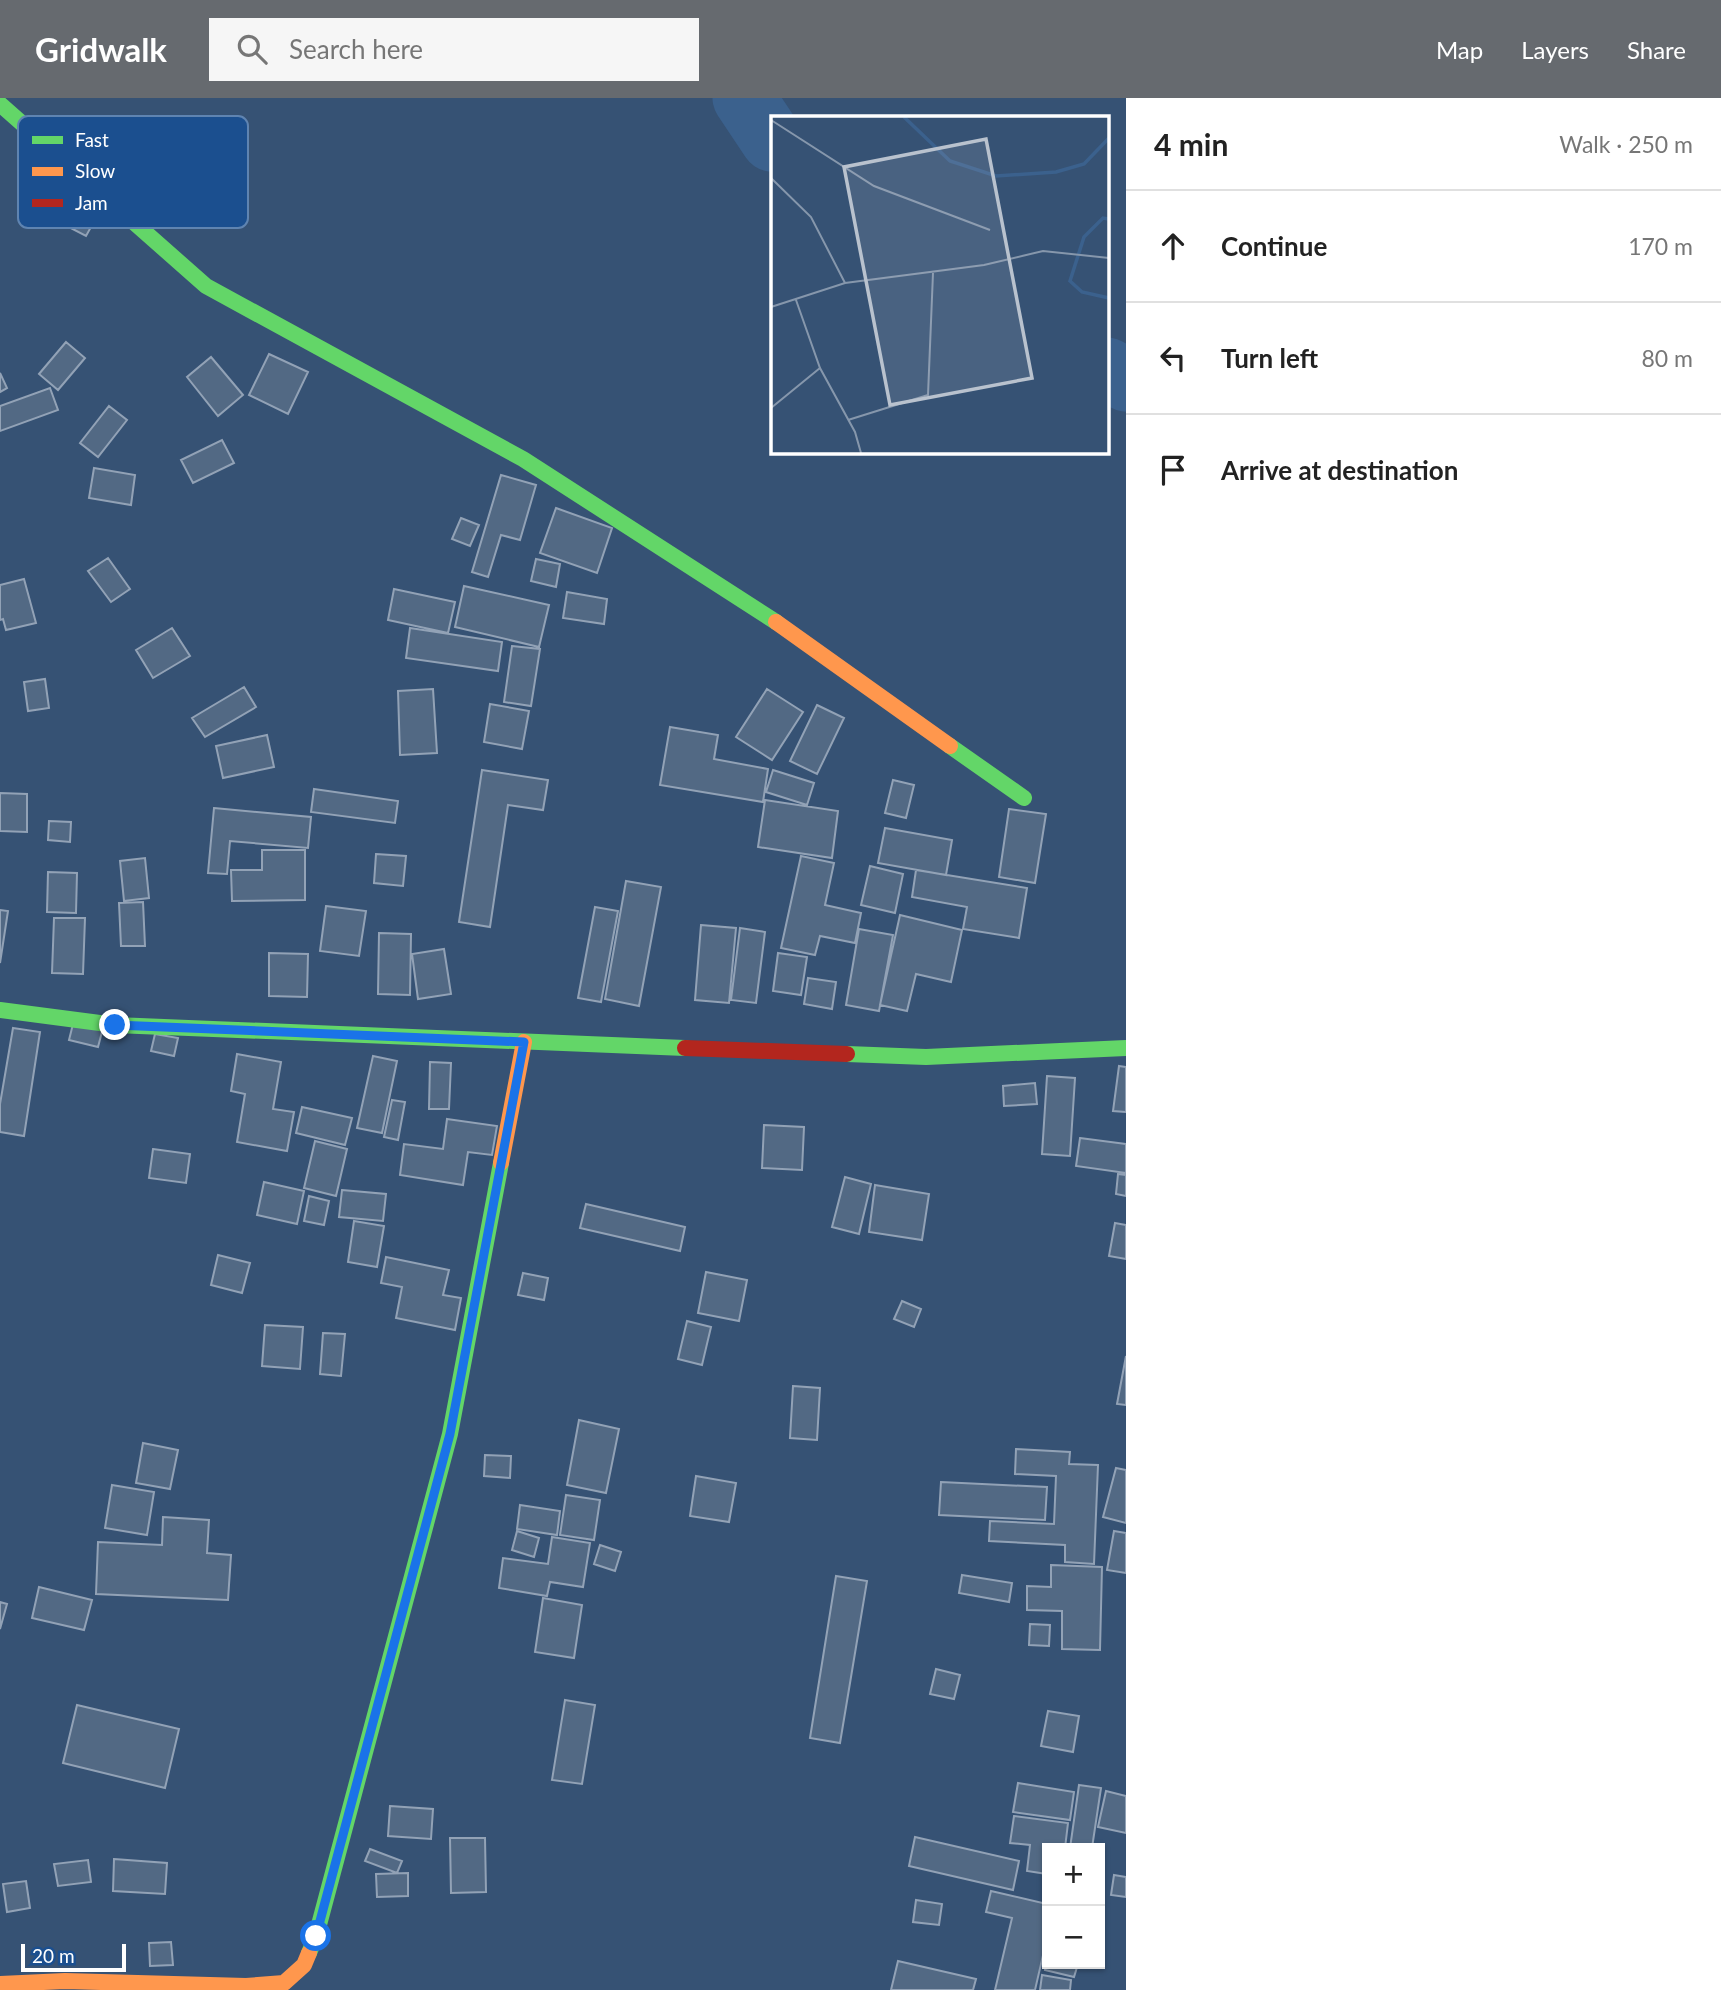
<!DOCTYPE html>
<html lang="en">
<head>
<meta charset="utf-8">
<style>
  :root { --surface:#fff; --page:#f6f6f6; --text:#222; --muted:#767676; --line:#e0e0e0; --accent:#666a6f }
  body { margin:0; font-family:Lato,sans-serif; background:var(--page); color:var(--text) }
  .controls { position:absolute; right:21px; bottom:21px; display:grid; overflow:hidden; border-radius:0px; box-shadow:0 2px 5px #0004 }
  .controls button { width:63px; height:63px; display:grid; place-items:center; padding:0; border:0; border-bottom:2px solid var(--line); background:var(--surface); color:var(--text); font:35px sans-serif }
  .scale { position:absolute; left:21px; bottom:18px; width:105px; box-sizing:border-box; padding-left:7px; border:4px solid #fff; border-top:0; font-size:19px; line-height:24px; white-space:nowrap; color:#fff; -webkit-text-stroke:5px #1b4f8f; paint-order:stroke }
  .stop { position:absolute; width:21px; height:21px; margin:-16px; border:5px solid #1a73e8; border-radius:50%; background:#fff }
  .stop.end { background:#1a73e8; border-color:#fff; box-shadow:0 2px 7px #0008 }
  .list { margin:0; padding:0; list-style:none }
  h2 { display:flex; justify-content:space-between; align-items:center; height:91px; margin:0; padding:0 28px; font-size:30px }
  h2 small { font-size:23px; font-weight:400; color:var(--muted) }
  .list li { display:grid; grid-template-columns:46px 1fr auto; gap:21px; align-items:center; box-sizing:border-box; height:112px; padding:0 28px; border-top:2px solid var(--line) }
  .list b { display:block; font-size:26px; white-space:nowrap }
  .list em { font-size:23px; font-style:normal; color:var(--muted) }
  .icon { flex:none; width:38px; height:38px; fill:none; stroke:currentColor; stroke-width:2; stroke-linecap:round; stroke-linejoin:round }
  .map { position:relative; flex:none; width:1126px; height:1892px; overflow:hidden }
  header { display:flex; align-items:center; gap:42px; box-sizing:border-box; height:98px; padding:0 35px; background:var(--accent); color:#fff }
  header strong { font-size:33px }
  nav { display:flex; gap:38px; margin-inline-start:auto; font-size:24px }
  .search { width:490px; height:63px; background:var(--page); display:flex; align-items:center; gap:18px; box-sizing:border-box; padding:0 24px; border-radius:0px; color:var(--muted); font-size:26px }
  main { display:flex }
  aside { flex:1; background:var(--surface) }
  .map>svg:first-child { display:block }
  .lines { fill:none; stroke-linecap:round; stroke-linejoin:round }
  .river { stroke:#3b618d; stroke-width:63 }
  .building { fill:#526984; stroke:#92a2b6; stroke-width:2 }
  .fast { stroke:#63d668; stroke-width:16 }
  .slow { stroke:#ff974d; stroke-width:16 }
  .jam { stroke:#b3261e; stroke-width:16 }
  .route { stroke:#1a73e8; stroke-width:9 }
  .inset-river { fill:none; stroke:#3b618d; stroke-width:3.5 }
  .inset-road { fill:none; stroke:#8697ac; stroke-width:2 }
  .view { fill:#b9c2ce; fill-opacity:0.15; stroke:#b9c2ce; stroke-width:3.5 }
  .inset-edge { fill:none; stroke:#fff; stroke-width:3.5 }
  .key { fill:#1b4f8f; stroke:#5f84b1; stroke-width:2 }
  .key-label { font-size:19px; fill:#fff }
</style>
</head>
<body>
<header>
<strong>Gridwalk</strong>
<div class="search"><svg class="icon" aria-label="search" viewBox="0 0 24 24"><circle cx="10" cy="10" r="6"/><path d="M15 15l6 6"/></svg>Search here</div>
<nav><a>Map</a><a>Layers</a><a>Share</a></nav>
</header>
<main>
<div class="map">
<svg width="1126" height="1892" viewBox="0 0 1126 1892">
  <rect width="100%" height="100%" fill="#365274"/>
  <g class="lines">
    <path class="river" d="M744,0L772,42
      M1107,271L1126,282"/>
  </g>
  <path class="building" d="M73,108L96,120L86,138L63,126Z
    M66,244L85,260L58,292L39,276Z
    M269,256L308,274L288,316L249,297Z
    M211,259L243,297L218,318L187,279Z
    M0,275L7,290L0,294Z
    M50,290L58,312L0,333V308Z
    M109,308L127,322L98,359L80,345Z
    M222,342L234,365L193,385L181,362Z
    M94,370L135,377L131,407L89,400Z
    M501,377L536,387L520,442L501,437L488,479L472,474Z
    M556,410L612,430L597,475L540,455Z
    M461,420L479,427L470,448L452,441Z
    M108,460L130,491L111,504L88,473Z
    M536,461L560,466L556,489L531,483Z
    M24,481L36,525L6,532L3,521L0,522V487Z
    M464,488L549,507L539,549L455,529Z
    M394,491L455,504L448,535L388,522Z
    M567,494L607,501L604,526L563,520Z
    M172,530L190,558L153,580L136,552Z
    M410,530L502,544L498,573L406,560Z
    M512,548L540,551L531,608L504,604Z
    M45,581L49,610L28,613L24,584Z
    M244,589L256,609L205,639L192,620Z
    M433,591L437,655L400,657L398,593Z
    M767,591L803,614L772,662L736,639Z
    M490,606L529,613L522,651L484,644Z
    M817,607L844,620L817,676L790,663Z
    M670,629L718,637L714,661L768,671L763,704L660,687Z
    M267,637L274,669L223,680L216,648Z
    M482,672L548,682L543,712L508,707L490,829L459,824Z
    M773,672L814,685L807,707L766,694Z
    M893,682L914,687L906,720L885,715Z
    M314,691L398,703L395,725L311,714Z
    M0,695L27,696V734L0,733Z
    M765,702L838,713L832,760L758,749Z
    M214,710L311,719L308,750L230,743L227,776L208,775Z
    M1009,711L1046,716L1035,785L999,779Z
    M49,723L71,724L70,744L48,742Z
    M885,730L952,742L946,777L878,765Z
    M262,752H305V802L232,803L231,772H262Z
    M376,756L406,758L403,788L374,785Z
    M801,758L834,765L825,807L861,815L855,845L820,838L815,857L781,850Z
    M145,760L149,800L124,803L120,763Z
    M870,768L903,776L895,815L861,807Z
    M916,772L1027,790L1019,840L963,831L967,809L912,799Z
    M48,774L77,775L76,815L47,814Z
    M626,783L661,789L639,908L605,901Z
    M143,804L145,848H121L119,805Z
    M326,808L366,813L359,858L320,853Z
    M595,809L618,813L601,904L578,900Z
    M0,812L8,813L0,865Z
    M900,817L962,832L951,884L916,876L907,913L880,907Z
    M54,820H85L83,876L52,875Z
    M701,827L736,830L729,905L695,902Z
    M740,830L765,834L756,905L731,902Z
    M859,831L893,837L879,913L846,907Z
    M379,835L411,836L410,897L378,896Z
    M444,851L451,896L418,901L412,856Z
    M269,855L308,856L307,899L269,898Z
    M778,855L807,859L801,897L773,893Z
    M808,880L836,884L832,911L804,906Z
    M74,922L103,930L98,949L69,942Z
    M13,930L40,934L24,1038L0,1034V1006Z
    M155,936L178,940L174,958L151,953Z
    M237,956L281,964L273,1011L294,1014L287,1053L237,1044L245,996L231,993Z
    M373,958L397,963L382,1035L357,1030Z
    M430,964L451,965L449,1011H429Z
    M1119,968L1126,969V1014L1113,1013Z
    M1047,978L1075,980L1070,1058L1042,1056Z
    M1035,985L1037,1006L1004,1008L1003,988Z
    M392,1002L405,1004L398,1042L384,1039Z
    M302,1009L352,1020L345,1047L296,1035Z
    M447,1021L497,1028L492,1057L468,1054L463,1087L400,1077L404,1046L443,1051Z
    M764,1027L804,1029L802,1072L762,1070Z
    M1080,1040L1126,1046V1075L1076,1068Z
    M315,1043L347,1051L336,1098L304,1090Z
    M153,1051L190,1056L186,1085L149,1080Z
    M1118,1076L1126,1077V1098L1116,1096Z
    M845,1079L871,1086L859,1136L832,1129Z
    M264,1084L304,1093L297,1126L257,1117Z
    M875,1087L929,1096L922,1142L869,1134Z
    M342,1092L386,1096L383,1123L339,1119Z
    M309,1098L329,1103L324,1127L304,1123Z
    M586,1106L685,1129L680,1153L580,1130Z
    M354,1123L384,1128L377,1169L348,1164Z
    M1115,1125L1126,1127V1161L1109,1158Z
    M218,1157L250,1165L242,1195L211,1187Z
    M386,1159L449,1172L443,1197L461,1200L455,1232L396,1220L402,1189L381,1185Z
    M706,1174L747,1182L739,1223L698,1215Z
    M523,1175L548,1180L544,1202L518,1197Z
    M902,1203L921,1211L914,1229L894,1221Z
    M687,1223L711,1229L702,1267L678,1261Z
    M265,1227L303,1229L300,1271L262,1268Z
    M323,1235L345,1236L341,1278L320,1276Z
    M1126,1258V1307L1117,1306Z
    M793,1288L820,1290L817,1342L790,1340Z
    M579,1322L619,1331L606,1395L567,1387Z
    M143,1345L178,1352L170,1391L136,1385Z
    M1016,1351L1070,1354L1069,1366L1098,1367L1094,1466L1065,1464V1447L989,1443L990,1423L1054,1426L1056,1378L1015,1376Z
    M485,1357L511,1358L510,1380L484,1378Z
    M1116,1370L1126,1372V1425L1103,1419Z
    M696,1378L736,1385L729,1424L690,1418Z
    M941,1384L1047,1389L1045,1422L939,1417Z
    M112,1387L154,1394L147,1437L105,1430Z
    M566,1397L600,1402L594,1442L560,1437Z
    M520,1407L560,1413L557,1437L517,1431Z
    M163,1419L209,1422L207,1455L231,1457L228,1502L96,1496L98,1444L162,1447Z
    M517,1433L539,1440L534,1459L512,1452Z
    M1114,1433L1126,1435V1475L1107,1472Z
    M552,1439L590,1445L583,1489L550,1484L547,1498L499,1490L503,1460L548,1466Z
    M600,1447L621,1454L615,1473L594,1466Z
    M1051,1467L1102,1469L1100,1552L1062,1551V1513L1027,1512V1488L1051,1489Z
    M962,1477L1012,1485L1009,1504L959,1495Z
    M836,1478L867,1483L840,1645L810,1640Z
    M39,1489L92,1502L84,1532L32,1520Z
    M543,1500L582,1507L574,1560L535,1554Z
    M0,1504L7,1506L0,1531Z
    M1030,1526L1050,1527L1049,1548L1029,1547Z
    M936,1571L960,1577L954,1601L930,1596Z
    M565,1602L595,1607L582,1686L552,1682Z
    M77,1607L179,1631L165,1690L63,1665Z
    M1048,1613L1079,1618L1073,1654L1041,1648Z
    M1018,1685L1074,1694L1070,1722L1013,1714Z
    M1079,1687L1101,1690L1092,1750H1070Z
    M1106,1693L1126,1698V1735L1098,1729Z
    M390,1708L433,1711L431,1741L388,1738Z
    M1014,1718L1068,1725L1065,1750H1047V1776L1027,1773L1030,1747L1010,1745Z
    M915,1739L1019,1763L1013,1792L909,1768Z
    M450,1740H485L486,1794L451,1795Z
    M370,1751L402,1763L397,1775L365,1763Z
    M114,1761L167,1765L165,1796L113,1793Z
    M88,1762L91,1784L58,1788L54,1766Z
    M408,1775V1798L377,1799L376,1776Z
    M1114,1777L1126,1779V1799L1111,1797Z
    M26,1783L30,1810L7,1814L3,1786Z
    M991,1793L1047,1806V1840L1035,1892H995L1012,1820L986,1814Z
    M916,1802L942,1806L939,1827L913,1824Z
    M171,1844L173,1867L150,1868L149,1845Z
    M898,1863L976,1881L973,1892H891Z
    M1047,1863V1866H1078L1074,1879L1045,1872Z
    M1042,1877L1071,1882L1070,1892H1040Z"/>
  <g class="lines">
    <path class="fast" d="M0,6L206,188L523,361L776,524
      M950,648L1024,700
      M0,912L115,927L685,950
      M847,956L926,959L1126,950
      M309,1855L316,1838L450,1336L501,1065"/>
    <path class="slow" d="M776,524L950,648
      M501,1065L524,944
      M0,1886L65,1883L246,1888L284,1885L304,1867L309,1855"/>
    <path class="jam" d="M685,950L847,956"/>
  </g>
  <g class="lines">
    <path class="route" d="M115,927L524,944L450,1336L316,1838"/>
  </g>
  <g transform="translate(771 18)">
    <rect width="338" height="338" fill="#365274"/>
    <path class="inset-river" d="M133,1L179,45L225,60L285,56L313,48L338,22M338,103L332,102L313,121L299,165L311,176L338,182"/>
    <path class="inset-road" d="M0,4L103,70L219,114M0,62L40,101L74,167M25,184L49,252L84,316L90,337M0,191L74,167L213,149L272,135L338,142M0,292L49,252M77,304L157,279L162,157"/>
    <path class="view" d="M215,23L261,262L119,289L73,51Z"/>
    <rect width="338" height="338" class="inset-edge"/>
  </g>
  <rect x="18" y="18" width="230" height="112" rx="10" class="key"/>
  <rect x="32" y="38" width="31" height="8" fill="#63d668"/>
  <rect x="32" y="69" width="31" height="9" fill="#ff974d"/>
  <rect x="32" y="101" width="31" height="8" fill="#b3261e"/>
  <g class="key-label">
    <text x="75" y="49">Fast</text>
    <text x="75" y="80">Slow</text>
    <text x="75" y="112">Jam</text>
  </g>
</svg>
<div class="controls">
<button>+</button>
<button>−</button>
</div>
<div class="scale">20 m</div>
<div class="stop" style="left:316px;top:1838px"></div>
<div class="stop end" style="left:115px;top:927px"></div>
</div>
<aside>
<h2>4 min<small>Walk · 250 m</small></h2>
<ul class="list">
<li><svg class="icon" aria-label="ahead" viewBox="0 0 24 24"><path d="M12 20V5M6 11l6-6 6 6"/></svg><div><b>Continue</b></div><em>170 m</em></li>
<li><svg class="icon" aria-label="left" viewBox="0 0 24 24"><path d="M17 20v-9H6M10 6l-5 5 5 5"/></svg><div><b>Turn left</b></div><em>80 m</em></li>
<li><svg class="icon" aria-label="arrive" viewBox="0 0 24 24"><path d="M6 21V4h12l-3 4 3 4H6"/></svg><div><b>Arrive at destination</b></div></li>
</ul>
</aside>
</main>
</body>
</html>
